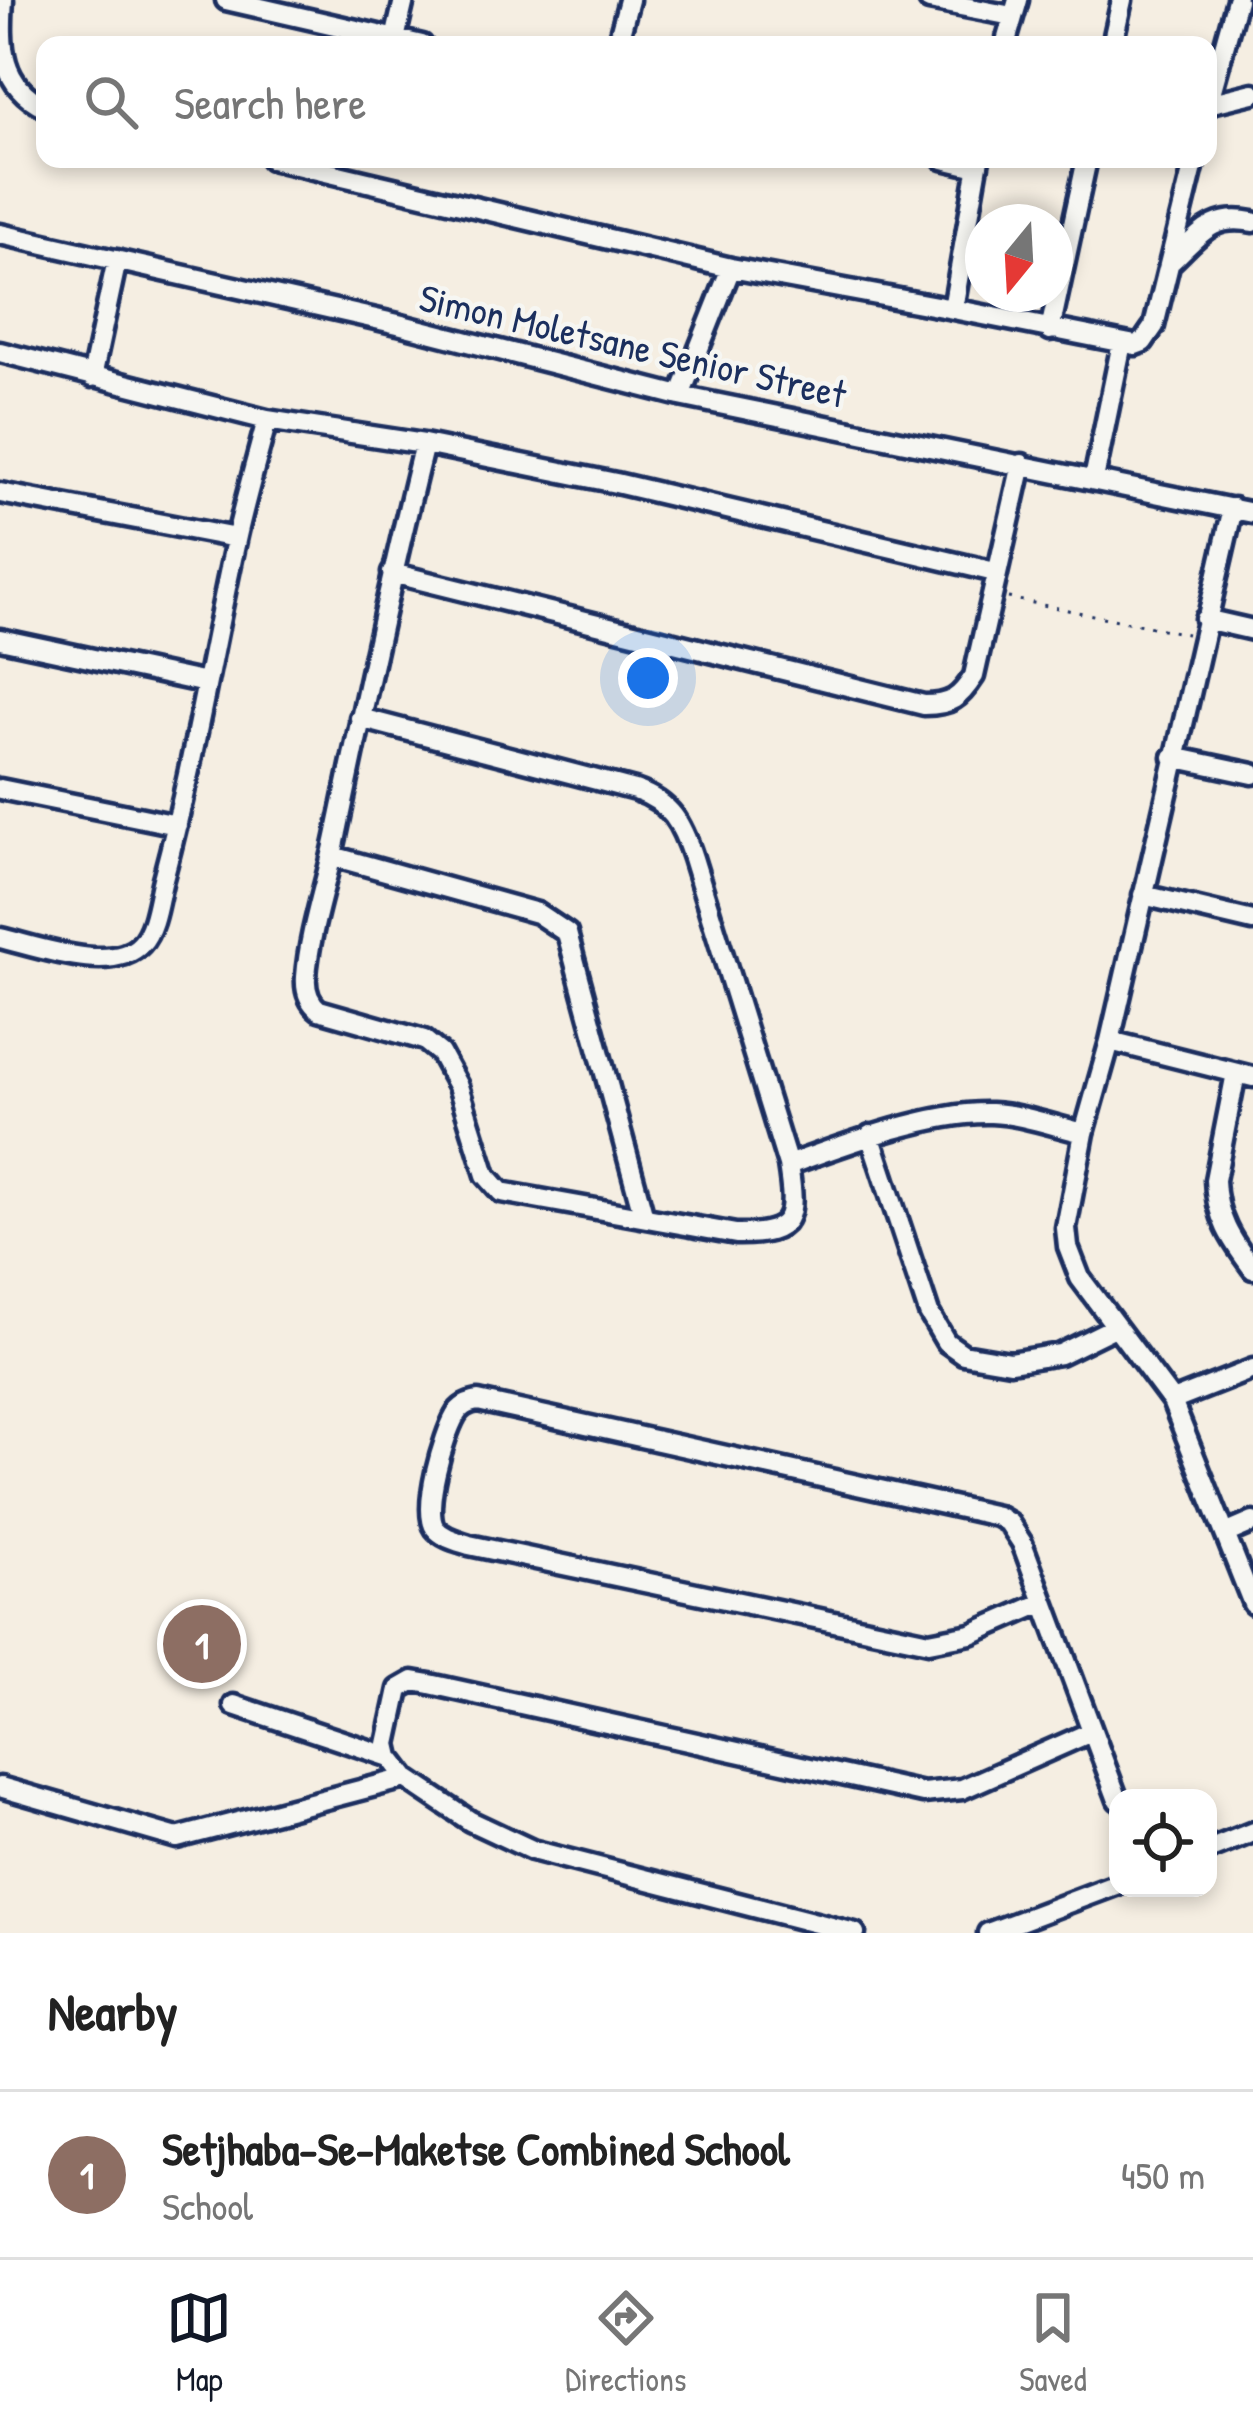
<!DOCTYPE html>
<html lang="en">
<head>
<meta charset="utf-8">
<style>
  :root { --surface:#fff; --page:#f2f2f2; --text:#222; --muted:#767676; --line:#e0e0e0; --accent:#111827 }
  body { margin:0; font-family:"Patrick Hand",sans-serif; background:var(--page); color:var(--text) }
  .controls { position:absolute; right:36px; bottom:36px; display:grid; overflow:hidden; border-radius:24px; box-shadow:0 6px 18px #0003 }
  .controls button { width:108px; height:108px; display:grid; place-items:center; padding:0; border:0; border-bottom:3px solid var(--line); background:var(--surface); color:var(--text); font:60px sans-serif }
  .compass { position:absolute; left:965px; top:204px; width:108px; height:108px; border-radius:50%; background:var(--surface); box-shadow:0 6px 18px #0003; rotate:198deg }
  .you { position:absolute; left:648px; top:678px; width:42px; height:42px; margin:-30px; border:9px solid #fff; border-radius:50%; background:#1a73e8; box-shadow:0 0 0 18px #1a73e833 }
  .badge { display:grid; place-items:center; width:78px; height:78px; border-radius:50%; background:var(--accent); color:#fff; font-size:39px; font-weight:700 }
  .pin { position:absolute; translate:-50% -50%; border:6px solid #fff; box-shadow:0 3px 12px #0006 }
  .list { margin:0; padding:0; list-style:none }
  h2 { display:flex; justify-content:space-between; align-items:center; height:156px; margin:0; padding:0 48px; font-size:51px }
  h2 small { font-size:39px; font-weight:400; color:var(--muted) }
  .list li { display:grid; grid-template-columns:78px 1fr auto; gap:36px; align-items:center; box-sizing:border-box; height:168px; padding:0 48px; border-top:3px solid var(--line) }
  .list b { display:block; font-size:45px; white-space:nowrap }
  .list p { margin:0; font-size:39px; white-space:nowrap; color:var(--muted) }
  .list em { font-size:39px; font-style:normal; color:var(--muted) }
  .icon { flex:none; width:66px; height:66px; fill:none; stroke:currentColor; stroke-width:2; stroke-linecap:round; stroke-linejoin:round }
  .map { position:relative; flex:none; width:1253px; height:1933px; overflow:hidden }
  .search { position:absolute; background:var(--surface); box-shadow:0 6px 18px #0003; left:36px; right:36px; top:36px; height:132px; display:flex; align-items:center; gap:30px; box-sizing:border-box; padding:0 42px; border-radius:24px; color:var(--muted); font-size:45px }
  .sheet { height:324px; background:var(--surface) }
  nav { display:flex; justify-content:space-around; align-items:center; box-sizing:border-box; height:168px; border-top:3px solid var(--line); background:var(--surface); font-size:33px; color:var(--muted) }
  nav a { display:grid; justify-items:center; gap:6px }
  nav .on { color:var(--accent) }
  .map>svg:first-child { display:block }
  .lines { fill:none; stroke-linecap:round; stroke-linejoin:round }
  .minor-casing { stroke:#1b2f5e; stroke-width:27 }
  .path { stroke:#1b2f5e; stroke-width:3; stroke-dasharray:3 9; stroke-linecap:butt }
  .minor { stroke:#f6f6f2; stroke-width:18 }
  .labels { text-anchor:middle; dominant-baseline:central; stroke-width:9; stroke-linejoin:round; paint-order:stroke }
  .street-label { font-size:39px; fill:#1b2f5e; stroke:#f6f6f2 }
</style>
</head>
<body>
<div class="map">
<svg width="1253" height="1933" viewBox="0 0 1253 1933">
  <rect width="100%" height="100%" fill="#f5eee2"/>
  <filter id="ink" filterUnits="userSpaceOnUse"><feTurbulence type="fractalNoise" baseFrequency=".00833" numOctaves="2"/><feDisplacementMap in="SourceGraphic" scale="24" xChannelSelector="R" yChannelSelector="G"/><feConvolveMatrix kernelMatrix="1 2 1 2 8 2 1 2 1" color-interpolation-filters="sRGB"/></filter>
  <g filter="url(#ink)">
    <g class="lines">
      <defs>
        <path id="minor" d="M3,0C0,47 0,85 45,107
          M226,0L422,45
          M929,0L1012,16
          M395,39L404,0
          M617,45L629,0
          M1005,45L1018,0
          M1112,45L1122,0
          M1208,104L1237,0
          M1208,104L1253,93
          M271,159L731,268L953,309
          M943,159L977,167
          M979,159L953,309L1135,345L1143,342L1154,326L1195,159
          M0,234L398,324L680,396L1253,513
          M1172,261C1201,234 1211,214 1253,222
          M1050,330L1087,159
          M0,352L267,420L424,444L616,483L995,572
          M92,377L117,260
          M680,396L731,268
          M1094,479L1122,343
          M0,493L236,538
          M1233,508L1110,1041L1084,1133L1066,1228L1068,1247L1080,1278L1172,1401L1253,1604
          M392,573L924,705C951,705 960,698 974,676L1022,464
          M1205,619L1253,630
          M0,639L206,683
          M360,718L635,790C671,802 682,824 693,858L788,1165C796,1216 796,1235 736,1234L501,1192L486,1175L458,1086L440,1053L424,1040L319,1010C309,1002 305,991 306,977C309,932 328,878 337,832C364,702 392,573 424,444
          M1173,757L1253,774
          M0,789L177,825
          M332,856L537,913L567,933L644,1217
          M1143,895L1253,921
          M0,938C35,946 113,975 141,944C156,928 158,896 164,875C193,766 211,655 235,545C244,503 256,462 267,420
          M1110,1041L1253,1077
          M1236,1073L1215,1180C1216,1217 1231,1240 1253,1269
          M870,1135L929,1313L946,1342L963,1354L1010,1362L1060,1354L1113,1328
          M788,1165C843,1145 933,1111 991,1113C1021,1114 1054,1126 1084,1133
          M1172,1401L1253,1369
          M1225,1534L1253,1522
          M1042,1603L971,1634L929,1642L469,1545C457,1541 443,1538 435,1528C422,1509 444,1435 455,1416C460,1406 468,1403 478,1401L997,1516L1009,1523L1022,1543L1118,1800
          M234,1705L390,1757
          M0,1787L177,1838L406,1778
          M1208,1850L1253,1832
          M855,1933L532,1850L470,1821L406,1778L390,1757L387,1744L399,1689L413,1681L430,1684L923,1793L962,1789L1091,1732
          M988,1933L1118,1884"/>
      </defs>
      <use href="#minor" class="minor-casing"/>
      <path class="path" d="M1008,598L1187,634"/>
      <use href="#minor" class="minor"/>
    </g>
  </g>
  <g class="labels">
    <g class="street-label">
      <text transform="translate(633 345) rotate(13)">Simon Moletsane Senior Street</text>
    </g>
  </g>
</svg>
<div class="controls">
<button><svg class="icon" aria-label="locate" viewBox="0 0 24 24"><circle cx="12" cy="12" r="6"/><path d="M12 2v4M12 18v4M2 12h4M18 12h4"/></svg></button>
</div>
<svg class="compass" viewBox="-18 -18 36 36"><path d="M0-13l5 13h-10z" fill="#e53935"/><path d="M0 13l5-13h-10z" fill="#767676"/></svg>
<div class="you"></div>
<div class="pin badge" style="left:202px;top:1644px;background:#8d6e63">1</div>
<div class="search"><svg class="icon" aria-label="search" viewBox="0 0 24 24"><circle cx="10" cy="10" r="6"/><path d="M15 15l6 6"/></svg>Search here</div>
</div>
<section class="sheet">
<h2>Nearby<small></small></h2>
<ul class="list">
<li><span class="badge" style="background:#8d6e63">1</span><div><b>Setjhaba-Se-Maketse Combined School</b><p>School</p></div><em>450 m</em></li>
</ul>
</section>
<nav>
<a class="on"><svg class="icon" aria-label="map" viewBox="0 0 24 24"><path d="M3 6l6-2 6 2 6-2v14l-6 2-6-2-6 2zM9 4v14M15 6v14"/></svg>Map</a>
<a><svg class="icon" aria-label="directions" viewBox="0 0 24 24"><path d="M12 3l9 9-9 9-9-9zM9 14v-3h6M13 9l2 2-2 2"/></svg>Directions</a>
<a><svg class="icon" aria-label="saved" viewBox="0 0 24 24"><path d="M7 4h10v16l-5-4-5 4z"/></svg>Saved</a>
</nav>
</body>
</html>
